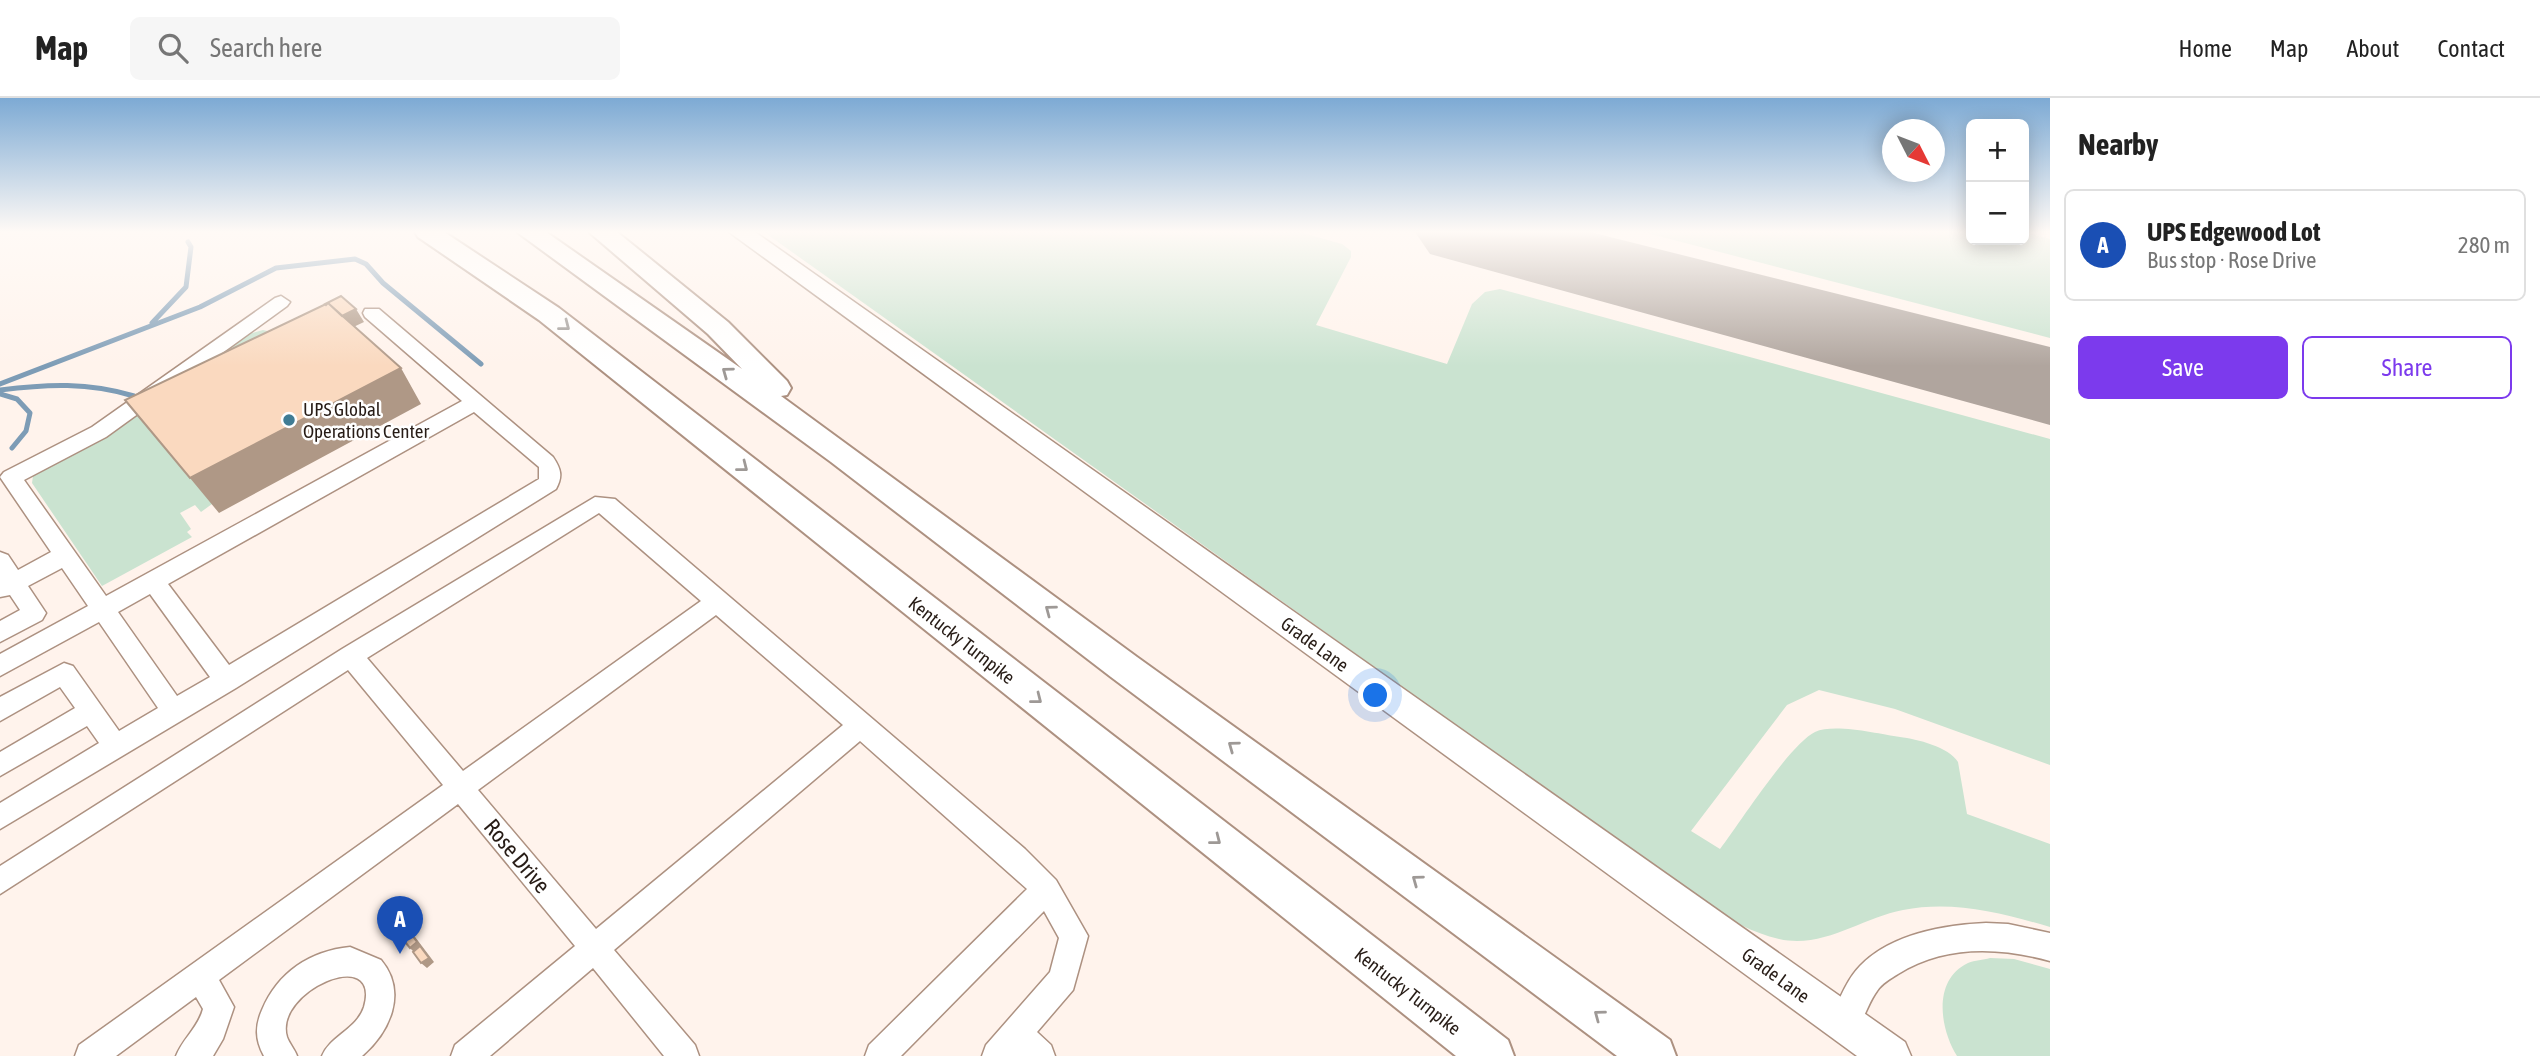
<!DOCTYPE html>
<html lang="en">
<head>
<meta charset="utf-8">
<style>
  :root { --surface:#fff; --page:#f6f6f6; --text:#222; --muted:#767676; --line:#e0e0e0; --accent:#7c3aed }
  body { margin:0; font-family:"Asap Condensed",sans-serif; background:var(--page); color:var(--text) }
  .controls { position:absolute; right:21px; top:21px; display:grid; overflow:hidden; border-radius:10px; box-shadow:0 4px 18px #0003 }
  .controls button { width:63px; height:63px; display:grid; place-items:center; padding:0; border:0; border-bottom:2px solid var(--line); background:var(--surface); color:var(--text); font:35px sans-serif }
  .compass { position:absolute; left:1882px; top:21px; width:63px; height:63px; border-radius:50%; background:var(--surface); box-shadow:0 4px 18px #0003; rotate:132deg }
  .you { position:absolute; left:1376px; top:598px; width:24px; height:24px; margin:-18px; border:5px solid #fff; border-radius:50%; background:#1a73e8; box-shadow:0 0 0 10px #1a73e833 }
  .badge { display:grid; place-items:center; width:46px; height:46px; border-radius:50%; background:var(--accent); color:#fff; font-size:23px; font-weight:700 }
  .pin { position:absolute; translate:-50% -58px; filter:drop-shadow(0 2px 4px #0008) }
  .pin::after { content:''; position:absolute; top:37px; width:24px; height:21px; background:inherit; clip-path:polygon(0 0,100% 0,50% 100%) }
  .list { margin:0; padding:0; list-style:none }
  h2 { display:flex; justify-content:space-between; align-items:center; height:91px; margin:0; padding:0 28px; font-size:30px }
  h2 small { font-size:23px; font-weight:400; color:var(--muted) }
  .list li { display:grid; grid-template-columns:46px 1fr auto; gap:21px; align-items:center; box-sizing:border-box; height:112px; margin:0 14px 14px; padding:0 14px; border:2px solid var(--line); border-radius:10px }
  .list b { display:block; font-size:26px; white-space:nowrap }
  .list p { margin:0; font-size:23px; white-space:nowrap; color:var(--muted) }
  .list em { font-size:23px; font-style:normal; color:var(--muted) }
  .actions { display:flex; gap:14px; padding:21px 28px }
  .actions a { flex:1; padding:16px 0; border:2px solid var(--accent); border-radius:10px; text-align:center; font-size:24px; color:var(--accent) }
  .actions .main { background:var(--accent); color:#fff }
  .icon { flex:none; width:38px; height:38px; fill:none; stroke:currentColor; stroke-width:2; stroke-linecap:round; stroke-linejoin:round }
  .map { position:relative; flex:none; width:2050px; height:958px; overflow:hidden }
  header { display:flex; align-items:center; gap:42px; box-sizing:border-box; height:98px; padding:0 35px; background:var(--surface); border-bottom:2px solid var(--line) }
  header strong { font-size:33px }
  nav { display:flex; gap:38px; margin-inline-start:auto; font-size:24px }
  .search { width:490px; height:63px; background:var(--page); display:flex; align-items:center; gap:18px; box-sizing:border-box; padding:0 24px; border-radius:10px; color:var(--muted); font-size:26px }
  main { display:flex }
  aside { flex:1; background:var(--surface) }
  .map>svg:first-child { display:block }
  .green { fill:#cae3d0 }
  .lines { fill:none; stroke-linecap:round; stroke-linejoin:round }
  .stream { stroke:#7d9cb6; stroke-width:5 }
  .taxiway { fill:#b0a59e; fill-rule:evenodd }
  .runway { fill:#b0a59e; fill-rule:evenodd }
  .minor-casing { stroke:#ad9181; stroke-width:3 }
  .major-casing { stroke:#ad9181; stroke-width:3 }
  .highway-casing { stroke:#ad9181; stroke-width:4 }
  .minor { fill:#fff; fill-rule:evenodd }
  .major { fill:#fff; fill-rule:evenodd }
  .highway { fill:#fff; fill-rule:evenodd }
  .shaded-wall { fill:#af9886 }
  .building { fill:#fad9bf; stroke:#af9886; stroke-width:2 }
  .oneway { stroke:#9e9996 }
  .poi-dot { fill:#407c94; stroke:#fff; stroke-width:2.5 }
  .labels { text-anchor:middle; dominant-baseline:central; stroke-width:5; stroke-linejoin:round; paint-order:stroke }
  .poi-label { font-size:19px; fill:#271c16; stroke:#fff; text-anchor:start }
  .street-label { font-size:19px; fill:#271c16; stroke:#fff }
  .near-street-label { font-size:23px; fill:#271c16; stroke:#fff }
</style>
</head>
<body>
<header>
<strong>Map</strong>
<div class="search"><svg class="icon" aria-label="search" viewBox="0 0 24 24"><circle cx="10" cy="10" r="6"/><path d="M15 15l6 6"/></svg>Search here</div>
<nav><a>Home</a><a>Map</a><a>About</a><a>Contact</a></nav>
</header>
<main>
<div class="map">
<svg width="2050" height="958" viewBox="0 0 2050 958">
  <rect width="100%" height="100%" fill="#fff3ec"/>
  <path class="green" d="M764,134H1299L1342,146L1351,153V159L1316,227L1447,266L1472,206L1485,194L1500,191L2050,341V667L1895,611L1819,592L1787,607L1691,733L1720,751C1739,726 1790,646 1815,634C1834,625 1879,636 1900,639C1917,641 1949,649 1958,664L1967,716L2050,746V829C2002,815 1953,802 1903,812C1861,820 1824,851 1779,841C1728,829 1684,790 1642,760Z
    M1643,134H1971V142H2024V134L2050,141V240Z
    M263,232L276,235L212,406L201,414L195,407L180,415L191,431L187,434L192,439L102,488L32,385L33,378L241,238Z
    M1990,860L2014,861L2050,871V958H1957C1940,931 1932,882 1968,865C1975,862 1983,862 1990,860Z"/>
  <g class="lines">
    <path class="stream" d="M152,225L186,189L191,149L188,144
      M0,286L200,209L276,170L355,161L366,166L383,185L481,266
      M0,292C47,286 88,284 134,298
      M0,296L17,301L30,315L26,333L12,350"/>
    <path class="taxiway" d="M1472,134C1501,134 1542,127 1561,154L1555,163L1540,166L1525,163L1478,143Z"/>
    <path class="runway" d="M1415,134H1590L2050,249V327L1430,156Z"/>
    <defs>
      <path id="minor" d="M281,198L290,204L287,208L106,339L24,382L106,498L462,303L365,219L363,215L365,211H379L553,359C561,371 563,378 556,391L236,590L0,731V705L99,645L87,628L0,678V654L75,610L60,589L0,623V599L64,565L73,568L119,633L158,610L99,524L0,578V556L88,508L62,470L28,488L46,515L42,522L0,544V523L20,512L10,497L0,499V454L8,457L18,472L51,454L0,379L4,374L92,329L275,200ZM474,314L539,369V381L229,567L168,486ZM150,496L210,579L177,598L118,514Z
        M595,399L615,401L1025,751L1056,782L1088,838L1073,892L1037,934L1051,947L1055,958H982L986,947L1050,874L1059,840L1044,813L901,958H865L869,947L1027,791L860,643L614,852L695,947L699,958H664L593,870L490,958H451L455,947L575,848L458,706L219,882L234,909L223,941L213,958H176C183,940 198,930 203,911L196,899L116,958H75L79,947L443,687L348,572L0,796V768L342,551ZM599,415L701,503L463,673L367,560ZM716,517L843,627L596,831L478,692Z
        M1986,825L2008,826L2050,835V863C1999,849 1944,847 1898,876C1890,881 1882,885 1877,893C1865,909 1863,932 1844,940L1833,936L1829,925C1837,907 1846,882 1860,868C1891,836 1944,827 1986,825Z
        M350,849L381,862C408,894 390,934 362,958H322C330,938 357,931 364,909C382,846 273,893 287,939C289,945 295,952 297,958H264C255,942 255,928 262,912C278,874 310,853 350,849Z"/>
      <path id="major" d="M729,134H755L1905,944L1911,958H1857Z"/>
      <path id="highway" d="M415,134H444L559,210L1508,942L1514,958H1456L539,222L418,139Z
        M517,134H546L742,271L708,236L589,134H617L728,224L787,283L791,290L787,297L781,298L1137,559L1670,942L1676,958H1617L1111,579L831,364Z"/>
    </defs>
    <use href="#minor" class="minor-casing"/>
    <use href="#major" class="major-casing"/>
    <use href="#highway" class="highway-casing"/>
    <use href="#minor" class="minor"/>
    <use href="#major" class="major"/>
    <use href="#highway" class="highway"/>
  </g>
  <path class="shaded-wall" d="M356,211L364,224L347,232L340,219Z
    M401,270L421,306L219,415L190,380Z
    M398,819L403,823L434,864L427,870L421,865L415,855L410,850L404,840L399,835Z"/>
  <path class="building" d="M341,198L356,211L342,218L328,205L326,207L325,206Z
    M328,205L401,270L190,380L125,302Z
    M398,819L406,830L399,835L391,824Z
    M409,833L417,844L410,850L401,839Z
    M420,848L429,860L421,865L413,854Z"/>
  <defs><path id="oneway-chevron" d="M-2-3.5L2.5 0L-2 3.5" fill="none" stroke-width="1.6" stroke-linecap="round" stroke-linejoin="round" transform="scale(1.75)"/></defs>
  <g class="oneway">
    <use href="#oneway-chevron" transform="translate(565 228) rotate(38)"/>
    <use href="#oneway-chevron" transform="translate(727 274) rotate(-144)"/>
    <use href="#oneway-chevron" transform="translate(743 369) rotate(38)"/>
    <use href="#oneway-chevron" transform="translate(1050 512) rotate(-143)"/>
    <use href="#oneway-chevron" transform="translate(1037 601) rotate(38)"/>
    <use href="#oneway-chevron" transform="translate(1233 648) rotate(-144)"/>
    <use href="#oneway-chevron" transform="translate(1216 742) rotate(38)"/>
    <use href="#oneway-chevron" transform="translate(1417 782) rotate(-144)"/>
    <use href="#oneway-chevron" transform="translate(1599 917) rotate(-143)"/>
  </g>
  <linearGradient id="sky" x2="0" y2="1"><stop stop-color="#7daad4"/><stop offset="0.5" stop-color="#fffaf6"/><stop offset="1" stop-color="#fffaf6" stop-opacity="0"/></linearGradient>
  <rect width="2050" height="268" fill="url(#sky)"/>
  <circle class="poi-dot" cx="289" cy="322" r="7"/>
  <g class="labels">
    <g class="poi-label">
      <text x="303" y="311">UPS Global<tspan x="303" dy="22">Operations Center</tspan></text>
    </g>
    <g class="street-label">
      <text transform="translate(962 542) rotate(38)">Kentucky Turnpike</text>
      <text transform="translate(1315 546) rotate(36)">Grade Lane</text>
      <text transform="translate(1776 877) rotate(36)">Grade Lane</text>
      <text transform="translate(1408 893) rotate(38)">Kentucky Turnpike</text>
    </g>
    <g class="near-street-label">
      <text transform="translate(517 758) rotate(50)">Rose Drive</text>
    </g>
  </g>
</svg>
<div class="controls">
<button>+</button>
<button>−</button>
</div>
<svg class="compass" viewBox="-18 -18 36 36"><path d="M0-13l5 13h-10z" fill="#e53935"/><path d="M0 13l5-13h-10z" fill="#767676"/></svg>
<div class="you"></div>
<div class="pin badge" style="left:400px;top:856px;background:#1a4fb4">A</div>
</div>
<aside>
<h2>Nearby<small></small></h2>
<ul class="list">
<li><span class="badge" style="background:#1a4fb4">A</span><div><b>UPS Edgewood Lot</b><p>Bus stop · Rose Drive</p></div><em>280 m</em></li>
</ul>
<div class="actions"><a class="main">Save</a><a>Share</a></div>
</aside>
</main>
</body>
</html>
